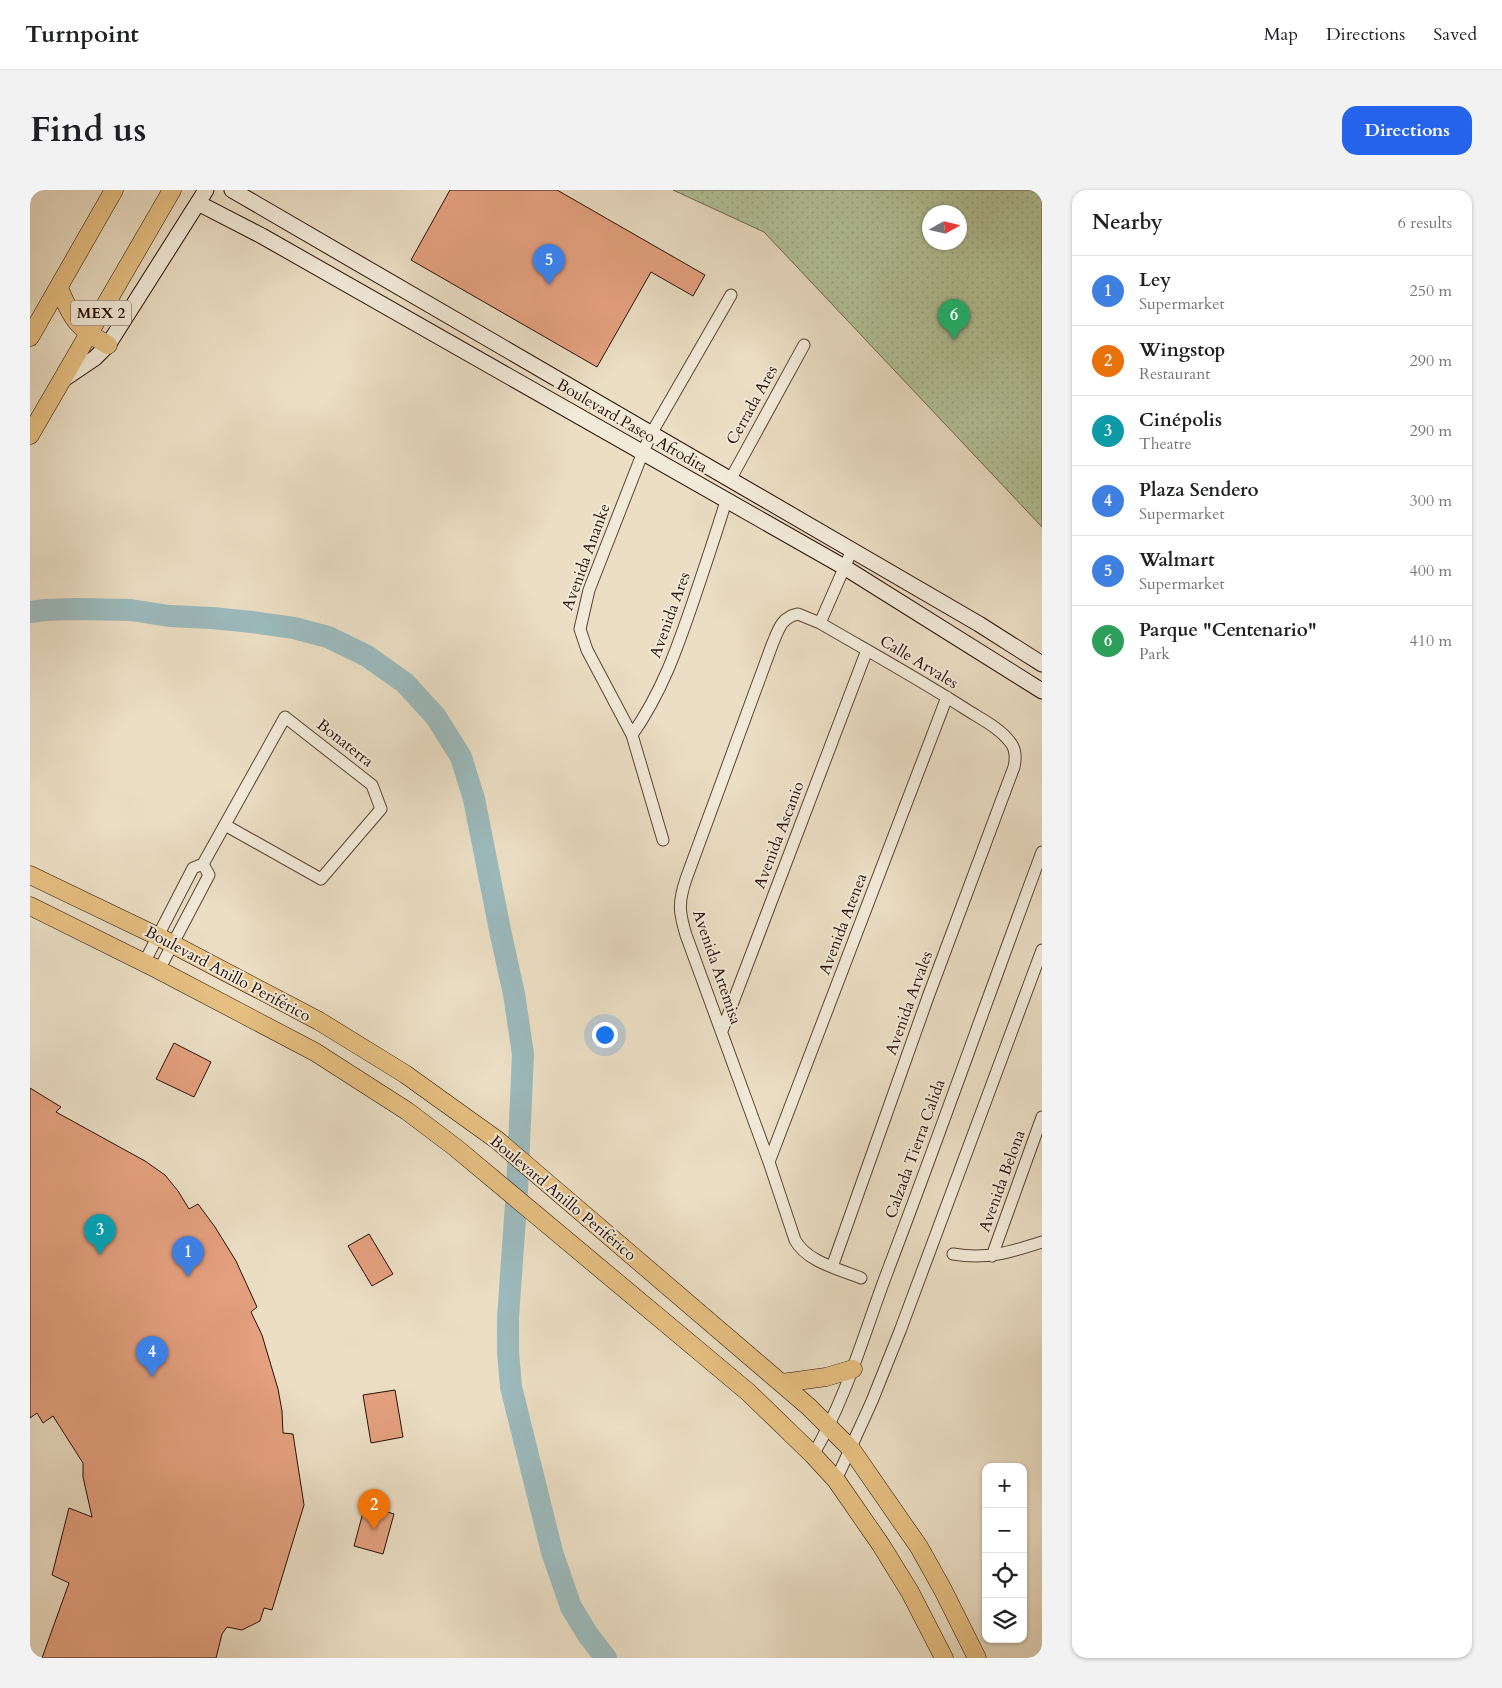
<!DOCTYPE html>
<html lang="en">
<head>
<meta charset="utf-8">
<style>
  :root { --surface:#fff; --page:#f2f2f2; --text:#202124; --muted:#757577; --line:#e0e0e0; --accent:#2563eb }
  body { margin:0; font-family:Cardo,serif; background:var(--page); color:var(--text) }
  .controls { position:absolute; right:15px; bottom:15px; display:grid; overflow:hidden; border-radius:10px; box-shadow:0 1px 4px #0004 }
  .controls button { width:45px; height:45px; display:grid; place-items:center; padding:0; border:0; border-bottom:1px solid var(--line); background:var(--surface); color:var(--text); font:25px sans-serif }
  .compass { position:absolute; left:892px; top:15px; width:45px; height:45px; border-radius:50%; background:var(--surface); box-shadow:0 1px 4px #0004; rotate:82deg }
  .you { position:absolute; left:574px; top:844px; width:18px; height:18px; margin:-12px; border:4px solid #fff; border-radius:50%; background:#1a73e8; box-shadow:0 0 0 8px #1a73e833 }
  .badge { display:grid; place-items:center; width:32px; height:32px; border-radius:50%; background:var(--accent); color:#fff; font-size:16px; font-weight:700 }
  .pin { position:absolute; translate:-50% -41px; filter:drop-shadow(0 1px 2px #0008) }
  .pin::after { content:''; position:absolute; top:26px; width:18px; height:15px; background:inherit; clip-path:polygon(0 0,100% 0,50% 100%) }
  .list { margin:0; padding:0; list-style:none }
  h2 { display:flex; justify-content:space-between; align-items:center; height:65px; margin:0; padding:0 20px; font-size:21px }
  h2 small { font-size:16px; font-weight:400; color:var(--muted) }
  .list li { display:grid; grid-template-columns:32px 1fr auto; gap:15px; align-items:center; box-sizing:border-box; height:70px; padding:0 20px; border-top:1px solid var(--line) }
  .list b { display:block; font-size:19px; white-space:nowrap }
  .list p { margin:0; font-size:16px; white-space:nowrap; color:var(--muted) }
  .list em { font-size:16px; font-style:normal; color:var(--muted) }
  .icon { flex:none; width:28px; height:28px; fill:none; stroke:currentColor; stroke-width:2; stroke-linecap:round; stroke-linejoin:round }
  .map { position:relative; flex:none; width:1012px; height:1468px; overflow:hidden; border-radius:15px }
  header { display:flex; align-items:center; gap:30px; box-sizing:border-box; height:70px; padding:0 25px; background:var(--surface); border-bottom:1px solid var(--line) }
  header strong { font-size:24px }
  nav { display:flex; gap:28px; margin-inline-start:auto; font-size:18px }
  .intro { display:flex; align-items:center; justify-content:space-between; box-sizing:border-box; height:120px; padding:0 30px }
  h1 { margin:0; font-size:35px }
  .button { padding:12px 22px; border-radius:15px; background:var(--accent); color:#fff; font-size:18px; font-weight:700 }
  main { display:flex; gap:30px; padding:0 30px }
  aside { flex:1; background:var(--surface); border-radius:15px; box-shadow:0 1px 4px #0004 }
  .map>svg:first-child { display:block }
  .park { fill:url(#park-dots); stroke:#6d6950; fill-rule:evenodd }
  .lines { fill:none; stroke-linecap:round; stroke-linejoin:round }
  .river { stroke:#9cbabd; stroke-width:22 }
  .building { fill:#e4a07f; stroke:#281006 }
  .street-casing { stroke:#594436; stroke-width:13 }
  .secondary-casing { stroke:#281006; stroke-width:17 }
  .primary-casing { stroke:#281006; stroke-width:19 }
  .street { stroke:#f2ead9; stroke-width:11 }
  .secondary { stroke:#f2ead9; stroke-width:15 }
  .primary { stroke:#e6bf82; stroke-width:18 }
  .labels { text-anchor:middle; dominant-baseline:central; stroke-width:4; stroke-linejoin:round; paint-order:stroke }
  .shield { fill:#f2ead9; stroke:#655145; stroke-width:1 }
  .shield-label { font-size:15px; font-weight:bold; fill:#281006 }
  .street-label { font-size:16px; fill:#281006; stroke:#f2ead9 }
</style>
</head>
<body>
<header>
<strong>Turnpoint</strong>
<nav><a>Map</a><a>Directions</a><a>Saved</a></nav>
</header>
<div class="intro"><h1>Find us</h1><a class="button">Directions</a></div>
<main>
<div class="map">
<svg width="1012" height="1468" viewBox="0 0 1012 1468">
  <defs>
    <pattern id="park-dots" width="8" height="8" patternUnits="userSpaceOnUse" patternTransform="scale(1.25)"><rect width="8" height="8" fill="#b2c299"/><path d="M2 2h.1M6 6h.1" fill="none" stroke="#99a682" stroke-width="1.8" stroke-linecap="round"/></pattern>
  </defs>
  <rect width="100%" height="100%" fill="#ebdec4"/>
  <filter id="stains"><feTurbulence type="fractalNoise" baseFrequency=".004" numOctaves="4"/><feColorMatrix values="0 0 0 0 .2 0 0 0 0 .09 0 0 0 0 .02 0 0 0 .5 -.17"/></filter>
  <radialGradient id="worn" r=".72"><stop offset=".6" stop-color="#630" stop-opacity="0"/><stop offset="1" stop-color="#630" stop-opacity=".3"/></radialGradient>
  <path class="park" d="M643,0H1012V337L734,42ZM899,22H929V52H899Z"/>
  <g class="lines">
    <path class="river" d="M0,422L15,420L47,419L101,420L139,426L182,428L222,432L264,438L298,447L337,466L375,493L406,527L431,567L444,609L471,745L484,804L493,864L487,1000L478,1127V1162L481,1197L522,1362L541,1417L558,1445L576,1468"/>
  </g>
  <path class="building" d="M420,0H527L675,85L663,106L621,82L567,177L381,70Z
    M144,853L181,872L164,907L126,889Z
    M0,898L31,917L26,922L115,971L135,985L148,1001L159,1019L168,1014L185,1037L206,1071L227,1117L221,1122L232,1145L248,1199L252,1221L253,1243L263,1244L274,1315L242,1420L234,1418L230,1431L212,1440L197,1437L192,1444L186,1468H12L39,1393L22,1385L39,1318L62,1327L53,1287V1273L23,1226L13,1233L7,1223L0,1228Z
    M339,1044L363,1084L342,1096L318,1056Z
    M365,1200L373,1247L341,1253L333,1205Z
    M335,1315L364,1324L353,1364L324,1356Z"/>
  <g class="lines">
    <defs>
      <path id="street" d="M700,290L774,155
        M790,433L822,360
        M602,545C632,502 647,459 664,409C675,376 686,344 696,311
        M633,650L602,545L557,460L550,439L559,400L613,262L621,244L701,105
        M173,674L255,527L342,595L351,619L291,689L195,635
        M114,773L163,678L173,674
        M129,780L179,685L173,674
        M692,841L837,460
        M739,972L917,507
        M923,1064C957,1070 981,1062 1012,1052
        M962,1066L1012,927
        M802,1077L898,807L984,577C986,568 986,559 980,552C969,537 949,528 934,518C887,488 838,461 790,433L768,424C751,427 748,441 742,455L656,689C648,713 649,722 656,745L739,972L765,1050C777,1072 809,1079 831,1088
        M783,1265C817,1207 834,1143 858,1080C911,941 960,801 1012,662
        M806,1290L842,1211L870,1141L1012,760"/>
      <path id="secondary" d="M202,0L949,434L1012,474
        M168,13L232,46L814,377L1012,501
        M31,191L65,168L78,155L176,0"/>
      <path id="primary" d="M29,98C42,129 47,138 78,155
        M0,147L84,0
        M0,245L142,0
        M0,685L127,746L289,831L375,884L467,950L779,1217L821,1259L889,1357L913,1400L947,1468
        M0,716L129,780L285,862L377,921L426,958L718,1202L783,1265L806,1290L851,1355L880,1402L914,1468
        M752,1193L796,1187L823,1179"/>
    </defs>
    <use href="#street" class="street-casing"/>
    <use href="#secondary" class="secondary-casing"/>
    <use href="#primary" class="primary-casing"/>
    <use href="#street" class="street"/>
    <use href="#secondary" class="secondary"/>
    <use href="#primary" class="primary"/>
  </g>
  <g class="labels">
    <rect class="shield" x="41" y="110.5" width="60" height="25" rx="4"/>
    <g class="shield-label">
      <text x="71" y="123">MEX 2</text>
    </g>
    <g class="street-label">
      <text transform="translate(722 215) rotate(-61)">Cerrada Ares</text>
      <text transform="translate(602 236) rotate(30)">Boulevard Paseo Afrodita</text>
      <text transform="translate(556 367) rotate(-70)">Avenida Ananke</text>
      <text transform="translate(640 425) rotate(-70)">Avenida Ares</text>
      <text transform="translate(889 472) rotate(31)">Calle Arvales</text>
      <text transform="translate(315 553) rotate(38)">Bonaterra</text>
      <text transform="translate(749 645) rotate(-69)">Avenida Ascanio</text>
      <text transform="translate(813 734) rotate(-69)">Avenida Atenea</text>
      <text transform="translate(687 777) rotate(71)">Avenida Artemisa</text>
      <text transform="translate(198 784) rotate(28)">Boulevard Anillo Periférico</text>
      <text transform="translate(879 813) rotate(-70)">Avenida Arvales</text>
      <text transform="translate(885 959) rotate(-70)">Calzada Tierra Calida</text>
      <text transform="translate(972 991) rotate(-70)">Avenida Belona</text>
      <text transform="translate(533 1008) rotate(40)">Boulevard Anillo Periférico</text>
    </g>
  </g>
  <rect width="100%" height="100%" filter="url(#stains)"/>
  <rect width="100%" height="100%" fill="url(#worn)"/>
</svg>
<div class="controls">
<button>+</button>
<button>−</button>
<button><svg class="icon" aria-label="locate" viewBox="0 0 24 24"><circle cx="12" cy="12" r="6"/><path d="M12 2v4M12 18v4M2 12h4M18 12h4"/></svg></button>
<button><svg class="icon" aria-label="layers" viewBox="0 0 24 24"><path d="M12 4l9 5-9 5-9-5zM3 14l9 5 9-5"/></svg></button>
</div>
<svg class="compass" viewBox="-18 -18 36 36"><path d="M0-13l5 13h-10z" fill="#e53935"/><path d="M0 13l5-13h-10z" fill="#757577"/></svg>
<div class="you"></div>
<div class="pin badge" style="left:158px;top:1087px;background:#3f7fe0">1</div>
<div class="pin badge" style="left:344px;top:1340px;background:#e8710a">2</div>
<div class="pin badge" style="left:70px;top:1065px;background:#0f9aa8">3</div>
<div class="pin badge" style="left:122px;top:1187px;background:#3f7fe0">4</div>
<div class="pin badge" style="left:519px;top:95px;background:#3f7fe0">5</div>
<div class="pin badge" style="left:924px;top:150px;background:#2e9e5b">6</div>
</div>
<aside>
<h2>Nearby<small>6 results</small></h2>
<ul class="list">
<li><span class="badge" style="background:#3f7fe0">1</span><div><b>Ley</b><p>Supermarket</p></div><em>250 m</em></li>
<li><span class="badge" style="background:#e8710a">2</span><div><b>Wingstop</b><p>Restaurant</p></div><em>290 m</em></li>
<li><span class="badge" style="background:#0f9aa8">3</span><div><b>Cinépolis</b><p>Theatre</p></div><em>290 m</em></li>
<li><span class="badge" style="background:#3f7fe0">4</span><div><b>Plaza Sendero</b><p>Supermarket</p></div><em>300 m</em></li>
<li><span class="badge" style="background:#3f7fe0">5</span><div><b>Walmart</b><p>Supermarket</p></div><em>400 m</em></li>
<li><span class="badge" style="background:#2e9e5b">6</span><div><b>Parque &quot;Centenario&quot;</b><p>Park</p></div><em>410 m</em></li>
</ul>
</aside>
</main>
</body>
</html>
